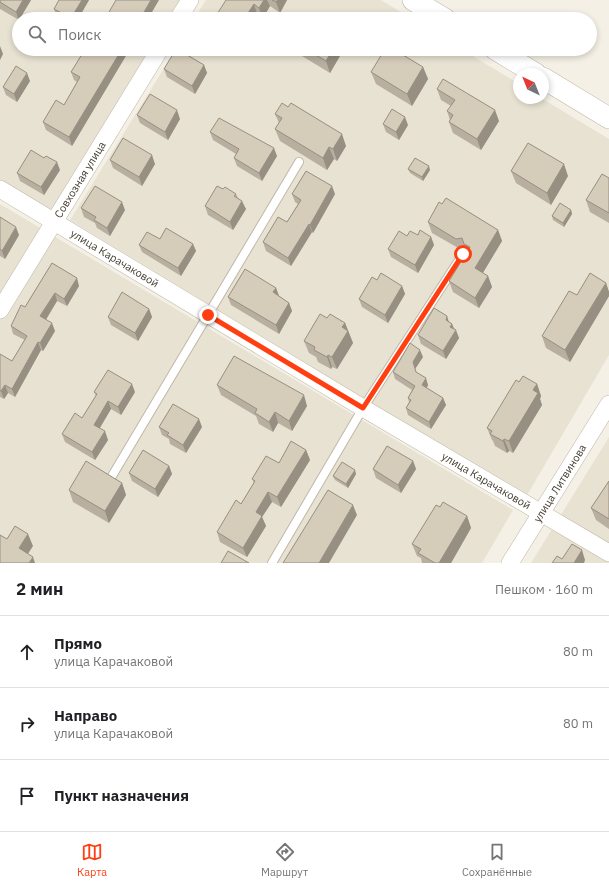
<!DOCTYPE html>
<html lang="ru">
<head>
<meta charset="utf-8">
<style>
  :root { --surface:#fff; --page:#f6f6f6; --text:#202124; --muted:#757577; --line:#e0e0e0; --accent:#ff3f11 }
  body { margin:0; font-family:"IBM Plex Sans",sans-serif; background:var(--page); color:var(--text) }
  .compass { position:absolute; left:513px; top:68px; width:36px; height:36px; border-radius:50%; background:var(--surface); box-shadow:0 2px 6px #0003; rotate:317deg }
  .stop { position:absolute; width:12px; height:12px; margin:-9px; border:3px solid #ff3f11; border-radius:50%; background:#fff }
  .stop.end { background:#ff3f11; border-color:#fff; box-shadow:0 1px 4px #0008 }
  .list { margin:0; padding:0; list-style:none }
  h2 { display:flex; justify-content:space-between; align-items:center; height:52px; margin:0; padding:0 16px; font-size:17px }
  h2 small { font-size:13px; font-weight:400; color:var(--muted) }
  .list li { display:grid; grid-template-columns:26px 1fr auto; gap:12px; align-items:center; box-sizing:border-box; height:72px; padding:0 16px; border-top:1px solid var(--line) }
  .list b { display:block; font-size:15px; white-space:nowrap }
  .list p { margin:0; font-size:13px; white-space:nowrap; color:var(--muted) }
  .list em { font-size:13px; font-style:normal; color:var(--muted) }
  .icon { flex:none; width:22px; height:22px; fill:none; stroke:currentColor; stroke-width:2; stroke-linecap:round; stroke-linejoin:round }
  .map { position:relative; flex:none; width:609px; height:563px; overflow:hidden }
  .search { position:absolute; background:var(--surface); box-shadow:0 2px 6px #0003; left:12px; right:12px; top:12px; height:44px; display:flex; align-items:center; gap:10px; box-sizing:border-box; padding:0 14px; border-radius:22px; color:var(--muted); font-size:15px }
  .sheet { height:268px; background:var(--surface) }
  nav { display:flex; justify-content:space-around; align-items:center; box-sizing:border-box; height:56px; border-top:1px solid var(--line); background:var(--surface); font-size:11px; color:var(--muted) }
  nav a { display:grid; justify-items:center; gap:2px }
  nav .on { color:var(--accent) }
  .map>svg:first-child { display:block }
  .residential { fill:#e8e2d3 }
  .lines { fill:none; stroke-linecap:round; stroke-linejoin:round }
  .service-casing { stroke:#c0b8a7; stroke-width:10 }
  .minor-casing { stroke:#c0b8a7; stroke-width:18 }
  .tertiary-casing { stroke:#c0b8a7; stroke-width:22 }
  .service { stroke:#fff; stroke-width:8 }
  .minor { stroke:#fff; stroke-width:17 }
  .tertiary { stroke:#fff; stroke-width:21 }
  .wall { fill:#b8afa0 }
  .shaded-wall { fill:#968f82 }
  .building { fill:#d6ccba; stroke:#968f82 }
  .route { stroke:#ff3f11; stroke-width:5 }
  .labels { text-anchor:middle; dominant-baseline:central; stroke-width:3.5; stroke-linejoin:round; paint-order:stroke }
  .street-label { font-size:11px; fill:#474034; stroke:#fff }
</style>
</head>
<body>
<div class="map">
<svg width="609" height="563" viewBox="0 0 609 563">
  <rect width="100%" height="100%" fill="#f4f0e5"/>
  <path class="residential" d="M0,0H185L173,19H19V49H155L53,215L0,184Z
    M206,0H381L412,19H194Z
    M176,49H461L519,84V98H541L609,139V355L526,497L70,220Z
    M0,204L513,510L482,563H0Z
    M609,437V563H531L562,513Z"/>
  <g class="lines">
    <defs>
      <path id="service" d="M112,476L299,162
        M272,563L363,408L463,254"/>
      <g id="minor">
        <path d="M178,19L190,0"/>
        <path id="s1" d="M0,189L363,408L609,553"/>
        <path id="s2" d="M0,310L160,49"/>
        <path id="s3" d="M510,563L609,404"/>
      </g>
      <path id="tertiary" d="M413,0L445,19
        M495,49L536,74
        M543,78L609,118"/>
    </defs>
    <use href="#service" class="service-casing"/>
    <use href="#minor" class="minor-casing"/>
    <use href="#tertiary" class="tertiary-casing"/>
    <use href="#service" class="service"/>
    <use href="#minor" class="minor"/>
    <use href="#tertiary" class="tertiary"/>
  </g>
  <path class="wall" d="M0,0H31L19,20L0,9Z
    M89,0L78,19H61L57,17L54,9Z
    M226,0H287L280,13L270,6L263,18L257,14Z
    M88,49H130L72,146L46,130L43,122L64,105L77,82L74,80L71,72Z
    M296,49H344L330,73L297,53Z
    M204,65L207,73L195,94L167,77L164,69Z
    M423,67L428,79L412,106L376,84L371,72Z
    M30,81L17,102L6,95L3,87Z
    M437,89L499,121L481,150L453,133L449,122L450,120L447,111L451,106L441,100Z
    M288,107L346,146L337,161L334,159L327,170L280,141L275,129L279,123L275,114Z
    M137,115L180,119L168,140L140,123Z
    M383,124L408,125L399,140L386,132Z
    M210,132L277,156L262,181L237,166L234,158L236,154L213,140Z
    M110,160L155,164L142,186L113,168Z
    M408,169L430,170L423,181L410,173Z
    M60,170L44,195L20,181L17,173Z
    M511,171L568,176L551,205L516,183Z
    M609,178V223L590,212L586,200Z
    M223,189L236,194L238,198L246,209L233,230L208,215L205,206Z
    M292,194H335L313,233L312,232L291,266L266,251L263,242L287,222L298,204L295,202Z
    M442,204L498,230L502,241L483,273L488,276L492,287L479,308L453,292L449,281L467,251L466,249H460L432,233L428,222Z
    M81,208L125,210L110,236L97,228L95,223L84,217Z
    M571,210L572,214L564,227L553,220L552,216Z
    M0,217L19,235L5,259L0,256Z
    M418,235L431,237L434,245L418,273L391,257L388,249Z
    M160,239L193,244L196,251L181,276L142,252L139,245Z
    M52,263L79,286L67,306L57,301L46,320L55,331L43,351L41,350L15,397L8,393L4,399L0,397V354L12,361L25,340L13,334L11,326L25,307Z
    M377,280L402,286L405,294L388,323L362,307L359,299Z
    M606,283L609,292V296L570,362L546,348L542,336L577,295Z
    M276,288L279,296L289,303L292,311L279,334L231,305L228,297Z
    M149,309L152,317L138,341L111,325L108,317Z
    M327,318L345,323L353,343L337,369L332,367L331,369L318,362L316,357L309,353L304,341Z
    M450,322L452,324L459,338L446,359L421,344L418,335Z
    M423,357L415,369L416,372L428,385L427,388L443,398L446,405L431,429L408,415L406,408L409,402L408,398L412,390L395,379L393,372Z
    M519,382L537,384L541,396L540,399L542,405L513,453L509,451L507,453L495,446L493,441L492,440L487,428Z
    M217,385L307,406L292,431L278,423L273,432L259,424L256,416L221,395Z
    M94,392H135L121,415L111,409L99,428L108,440L95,460L65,442L62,434L82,418L96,396Z
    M159,427H202L186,453L170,444L169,439L162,435Z
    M306,450L310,460L281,507L272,502L262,517L266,526L247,557L220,542L217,532L241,504L254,483L252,479L279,463Z
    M413,461L416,469L401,493L376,478L373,469Z
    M169,466L172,474L158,497L132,481L129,473Z
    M356,474L348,488L335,480L333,476Z
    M609,481V529L596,520L591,508Z
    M122,483L126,495L109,523L73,502L69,490Z
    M467,516L471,528L451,563H422L421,558L417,556L412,544Z"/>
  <path class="shaded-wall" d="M23,0H31L19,20L16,12Z
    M82,0H89L78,19H71V18Z
    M151,0H159L148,19H140Z
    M264,0H267L270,6L263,18L259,8Z
    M278,0H287L280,13L276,2Z
    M254,4L257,14L254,19H244Z
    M0,46L3,54L0,60Z
    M122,49H130L72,146L69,137Z
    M333,49H344L330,73L326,61Z
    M204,65L207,73L195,94L192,86Z
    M423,67L428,79L412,106L407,94Z
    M27,73L30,81L17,102L14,94Z
    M177,110L180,119L168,140L165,132Z
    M495,110L499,121L481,150L477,139Z
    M405,117L408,125L399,140L396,132Z
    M342,134L346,146L337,161L333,149Z
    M329,147L334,159L327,170L323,158Z
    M274,148L277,156L262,181L259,173Z
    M152,155L155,164L142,186L139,177Z
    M57,162L60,170L44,195L41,187Z
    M564,164L568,176L551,205L547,193Z
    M429,166L430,170L423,181L422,177Z
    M332,186L335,194L313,233L310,225Z
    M242,201L246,209L233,230L230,222Z
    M122,202L125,210L110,236L107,228Z
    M571,210L572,214L564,227L563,223Z
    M309,224L312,232L291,266L288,258Z
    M16,227L19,235L5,259L2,251Z
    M498,230L502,241L479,279L475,268Z
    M431,237L434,245L418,273L415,265Z
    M193,244L196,251L181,276L178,268Z
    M488,276L492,287L479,308L475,298Z
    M77,278L79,286L67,306L64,299Z
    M606,283L609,292V296L570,362L565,350Z
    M402,286L405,294L388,323L385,315Z
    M276,288L279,296L273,292Z
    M55,293L57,301L43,324L40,316Z
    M289,303L292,311L279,334L276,325Z
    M149,309L152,317L138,341L135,333Z
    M447,316L450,325L446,320Z
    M52,323L55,331L43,351L40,343Z
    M345,323L353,343L337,369L332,357L342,327Z
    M452,324L455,332L456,330L459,338L446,359L443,351L450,327Z
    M38,342L41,350L15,397L12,389Z
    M420,350L423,357L415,369L418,378L413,362Z
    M328,355L332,367L331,369L327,357Z
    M426,378L428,385L424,392L422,385Z
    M132,384L135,392L121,415L118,407Z
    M537,384L541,396L540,399L542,405L513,453L509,441L533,390Z
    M5,385L8,393L4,399L1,391Z
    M304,395L307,406L292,431L289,421Z
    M443,398L446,405L431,429L429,422Z
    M108,401L111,409L97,433L94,425Z
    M275,412L278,423L273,432L269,422Z
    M199,419L202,427L186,453L183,445Z
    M105,431L108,440L95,460L92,452Z
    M504,439L509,451L507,453L503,441Z
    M306,450L310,460L281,507L277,497Z
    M413,461L416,469L401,493L398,485Z
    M169,466L172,474L158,497L155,489Z
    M355,470L356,474L348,488L346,484Z
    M122,483L126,495L109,523L105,511Z
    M268,492L272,502L262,517L266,526L247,557L243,548L256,512Z
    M353,505L357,515L329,563H319Z
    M467,516L471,528L451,563H439Z
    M28,534L33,546L24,560L19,548Z
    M582,550L585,560L584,563H574Z
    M33,557L35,563H29Z"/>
  <path class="building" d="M0,0H23L16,12L0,2Z
    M59,0H82L71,18L54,9Z
    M116,0H151L140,19H105Z
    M226,0H264L259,8L254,4L244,19H214Z
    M272,0H278L276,2Z
    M310,13L319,19H306Z
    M88,49H122L69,137L43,122L56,100L64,105L80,77L71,72L84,51L86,52Z
    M176,49H177L204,65L192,86L164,69Z
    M306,49H333L326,61Z
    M385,49H393L423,67L407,94L371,72Z
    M16,66L27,73L14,94L3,87Z
    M443,79L495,110L477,139L449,122L453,115L447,111L455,100L437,89Z
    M150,94L177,110L165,132L137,115Z
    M282,103L288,107L291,103L342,134L333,149L329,147L323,158L275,129L282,118L275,114Z
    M392,109L405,117L396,132L383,124Z
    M219,118L274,148L259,173L234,158L239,149L210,132Z
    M123,138L152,155L139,177L110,160Z
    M528,143L564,164L547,193L511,171Z
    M31,150L44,158L46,156L57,162L41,187L17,173Z
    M415,158L429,166L422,177L408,169Z
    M306,171L332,186L310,225L309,224L288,258L263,242L278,217L287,222L301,200L292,194Z
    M602,174L609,178V213L586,200Z
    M95,186L122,202L107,228L94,220L96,217L81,208Z
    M217,186L223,189L225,187L236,194L234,196L242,201L230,222L205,206Z
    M446,198L498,230L475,268L488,276L475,298L449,281L470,247L464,244L462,238L456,239L428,222L439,202L442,204Z
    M560,203L571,210L563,223L552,216Z
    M0,217L16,227L2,251L0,249Z
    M166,228L193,244L178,268L139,245L147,232L160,239Z
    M420,230L431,237L415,265L388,249L399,231L407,236L410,231L418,235Z
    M52,263L77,278L64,299L55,293L40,316L52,323L40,343L38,342L12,389L5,385L1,391H0V354L12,361L27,336L11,326L21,305L25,307Z
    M245,269L276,288L273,292L289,303L276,325L228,297Z
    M381,273L402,286L385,315L359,299L372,277L377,280Z
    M590,273L606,283L565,350L542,336L569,291L577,295Z
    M122,292L149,309L135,333L108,317Z
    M434,308L447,316L446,320L452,324L450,327L456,330L443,351L418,335Z
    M320,314L327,318L330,314L345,323L342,327L348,331L332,357L328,355L327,357L314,350L315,347L304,341Z
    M410,343L420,350L413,362L416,372L426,378L422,385L443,398L429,422L406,408L411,400L408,398L415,386L393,372Z
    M234,356L304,395L289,421L275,412L269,422L255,413L257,409L217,385Z
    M108,370L132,384L118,407L108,401L94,425L105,431L92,452L62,434L75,413L82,418L97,394L94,392Z
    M523,376L537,384L533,390L538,393L509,441L504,439L503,441L490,434L492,431L487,428L516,380L519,382Z
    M173,404L199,419L183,445L167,435L169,433L159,427Z
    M291,441L306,450L277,497L268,492L256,512L262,516L243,548L217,532L236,500L241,504L255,481L252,479L266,456L279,463Z
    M387,446L413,461L398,485L373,469Z
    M143,450L169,466L155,489L129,473Z
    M86,461L122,483L105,511L69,490Z
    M342,462L355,470L346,484L333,476Z
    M609,481V519L591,508Z
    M328,490L353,505L319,563H283Z
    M443,502L467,516L439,563H435L418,553L421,549L412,544L436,505L440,507Z
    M15,526L28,534L19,548L33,557L29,563H0V535L7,539Z
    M572,544L582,550L574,563H552L557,556L562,559Z
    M228,551L249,563H221Z"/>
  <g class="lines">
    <path class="route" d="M208,315L363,408L463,254"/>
  </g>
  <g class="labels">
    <g class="street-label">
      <text stroke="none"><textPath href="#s2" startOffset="153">Совхозная улица</textPath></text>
      <text stroke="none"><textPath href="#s1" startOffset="134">улица Карачаковой</textPath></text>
      <text stroke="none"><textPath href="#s1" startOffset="567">улица Карачаковой</textPath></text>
      <text stroke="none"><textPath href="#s3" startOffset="94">улица Литвинова</textPath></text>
    </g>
  </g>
</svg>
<svg class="compass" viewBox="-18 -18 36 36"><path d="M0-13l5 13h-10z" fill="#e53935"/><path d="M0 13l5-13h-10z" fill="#757577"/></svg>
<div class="stop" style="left:463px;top:254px"></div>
<div class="stop end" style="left:208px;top:315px"></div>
<div class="search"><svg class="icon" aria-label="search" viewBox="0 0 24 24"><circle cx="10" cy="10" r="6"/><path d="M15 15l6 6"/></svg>Поиск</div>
</div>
<section class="sheet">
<h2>2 мин<small>Пешком · 160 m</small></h2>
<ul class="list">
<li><svg class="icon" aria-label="ahead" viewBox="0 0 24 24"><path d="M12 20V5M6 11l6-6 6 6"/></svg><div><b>Прямо</b><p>улица Карачаковой</p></div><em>80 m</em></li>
<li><svg class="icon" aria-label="right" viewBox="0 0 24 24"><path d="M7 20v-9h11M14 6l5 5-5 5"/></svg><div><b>Направо</b><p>улица Карачаковой</p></div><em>80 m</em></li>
<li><svg class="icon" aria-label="arrive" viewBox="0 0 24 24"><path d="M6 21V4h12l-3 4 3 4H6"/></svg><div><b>Пункт назначения</b></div></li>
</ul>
</section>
<nav>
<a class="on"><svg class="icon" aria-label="map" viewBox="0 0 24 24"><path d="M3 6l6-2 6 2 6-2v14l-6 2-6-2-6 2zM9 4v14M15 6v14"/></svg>Карта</a>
<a><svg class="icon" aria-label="directions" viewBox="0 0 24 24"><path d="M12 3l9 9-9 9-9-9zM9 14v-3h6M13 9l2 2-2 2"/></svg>Маршрут</a>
<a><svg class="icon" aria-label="saved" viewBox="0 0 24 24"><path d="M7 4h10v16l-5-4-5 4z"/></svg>Сохранённые</a>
</nav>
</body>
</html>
